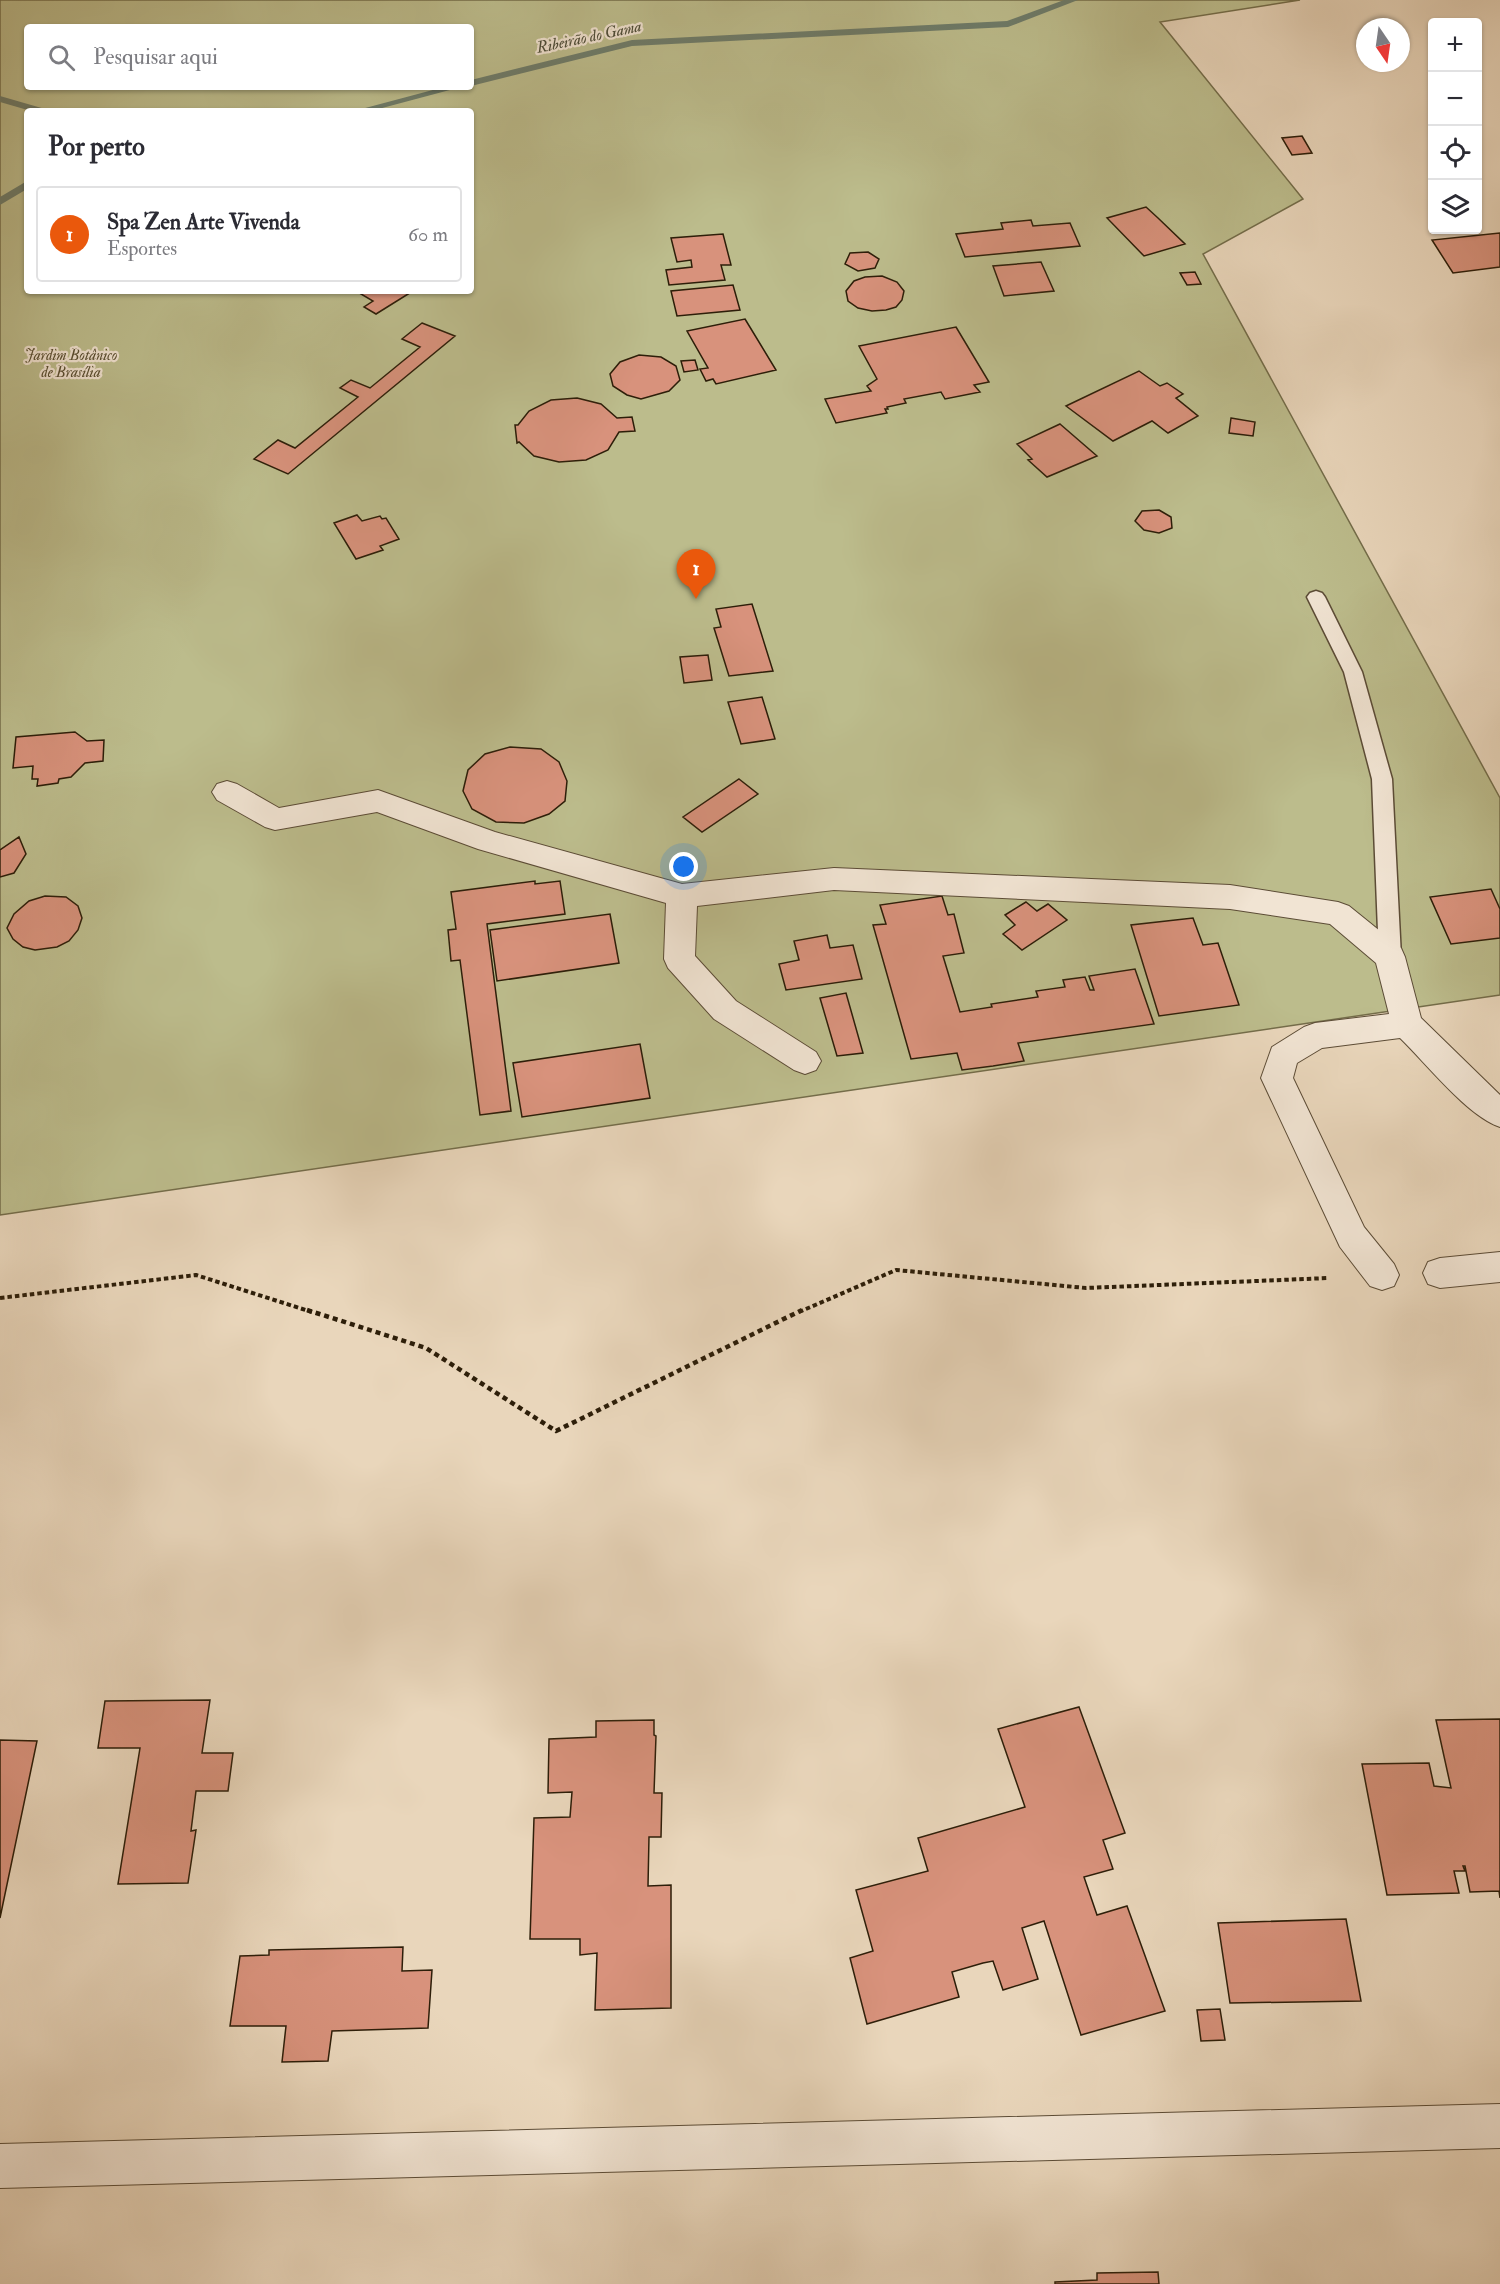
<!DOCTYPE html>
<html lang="pt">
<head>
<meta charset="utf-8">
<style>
  :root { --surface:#fff; --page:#f7f7f7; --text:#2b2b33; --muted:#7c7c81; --line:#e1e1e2; --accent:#ea580c }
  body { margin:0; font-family:"IM FELL Double Pica",serif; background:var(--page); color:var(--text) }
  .controls { position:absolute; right:18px; top:18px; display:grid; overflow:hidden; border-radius:6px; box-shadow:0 2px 4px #0004 }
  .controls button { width:54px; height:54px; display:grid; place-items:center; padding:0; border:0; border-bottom:2px solid var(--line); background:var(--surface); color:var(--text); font:30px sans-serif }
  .compass { position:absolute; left:1356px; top:18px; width:54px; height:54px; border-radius:50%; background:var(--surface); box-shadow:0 2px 4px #0004; rotate:167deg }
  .you { position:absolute; left:684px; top:867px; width:21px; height:21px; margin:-15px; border:4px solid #fff; border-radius:50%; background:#1a73e8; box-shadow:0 0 0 9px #1a73e833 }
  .badge { display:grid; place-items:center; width:39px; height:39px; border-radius:50%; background:var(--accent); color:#fff; font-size:20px; font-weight:700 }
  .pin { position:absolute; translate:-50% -50px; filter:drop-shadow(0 2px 3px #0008) }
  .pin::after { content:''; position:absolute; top:32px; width:21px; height:18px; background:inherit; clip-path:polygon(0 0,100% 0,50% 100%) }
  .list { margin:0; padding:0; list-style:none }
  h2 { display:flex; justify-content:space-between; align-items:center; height:78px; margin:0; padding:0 24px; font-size:26px }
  h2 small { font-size:20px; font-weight:400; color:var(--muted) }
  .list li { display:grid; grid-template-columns:39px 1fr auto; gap:18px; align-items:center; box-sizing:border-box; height:96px; margin:0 12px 12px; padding:0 12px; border:2px solid var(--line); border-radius:6px }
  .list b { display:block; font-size:22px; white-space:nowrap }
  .list p { margin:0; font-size:20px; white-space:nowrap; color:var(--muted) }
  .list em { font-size:20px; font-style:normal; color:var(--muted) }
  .icon { flex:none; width:33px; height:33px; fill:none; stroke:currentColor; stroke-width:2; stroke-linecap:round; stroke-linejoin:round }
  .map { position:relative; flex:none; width:1500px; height:2284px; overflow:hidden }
  .search { position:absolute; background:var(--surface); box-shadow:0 2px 4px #0004; left:24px; top:24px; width:450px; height:66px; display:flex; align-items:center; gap:15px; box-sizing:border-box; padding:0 21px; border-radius:6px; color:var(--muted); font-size:22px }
  .panel { position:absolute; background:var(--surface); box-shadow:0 2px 4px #0004; left:24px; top:108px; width:450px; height:186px; border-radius:6px }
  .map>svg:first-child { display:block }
  .green { fill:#bcbc8c; stroke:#746d4a; stroke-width:1.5; fill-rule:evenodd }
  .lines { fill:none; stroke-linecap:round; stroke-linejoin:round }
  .stream { fill:#6e7c6a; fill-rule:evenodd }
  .building { fill:#d8927c; stroke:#2d1e09; stroke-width:1.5 }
  .lane-casing { stroke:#5c4c36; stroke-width:3 }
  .street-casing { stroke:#5c4c36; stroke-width:2 }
  .path-far1 { stroke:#2d1e09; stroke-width:4; stroke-dasharray:4.5 3; stroke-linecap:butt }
  .path { stroke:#2d1e09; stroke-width:4.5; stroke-dasharray:5 4; stroke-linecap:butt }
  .lane { fill:#f1e4d3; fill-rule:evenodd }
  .street { fill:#f1e4d3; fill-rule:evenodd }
  .labels { text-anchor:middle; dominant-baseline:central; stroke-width:4.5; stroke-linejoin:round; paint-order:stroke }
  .far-park-label { font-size:15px; font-style:italic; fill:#584d30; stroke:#f1e4d3 }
  .far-water-label { font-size:16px; font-style:italic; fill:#4d4d39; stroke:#f1e4d3 }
</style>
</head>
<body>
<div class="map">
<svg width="1500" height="2284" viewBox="0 0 1500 2284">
  <rect width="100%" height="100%" fill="#e9d6bb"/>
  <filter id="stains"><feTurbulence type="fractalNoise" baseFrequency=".00333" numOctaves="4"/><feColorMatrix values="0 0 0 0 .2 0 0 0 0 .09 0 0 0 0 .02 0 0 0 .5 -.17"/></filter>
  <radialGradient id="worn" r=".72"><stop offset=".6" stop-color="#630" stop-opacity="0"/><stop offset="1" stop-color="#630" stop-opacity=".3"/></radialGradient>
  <path class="green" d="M0,0H1300L1160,22L1303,199L1203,254L1500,798V995L0,1215ZM27,27H471V87H27ZM27,111H471V291H27Z"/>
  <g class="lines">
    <path class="stream" d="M1064,0H1078L1008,27L632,46L471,86V80L632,40L1007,21Z
      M444,87H461L371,111H354Z
      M0,96L45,109L47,111H31L0,102Z
      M27,181V189L0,205V197Z"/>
  </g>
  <path class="building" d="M1302,136L1312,153L1292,155L1282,138Z
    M1146,207L1158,218L1185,244L1144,256L1107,218Z
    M1031,220L1033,226L1070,223L1080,246L965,257L956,234L1003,229L1001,223Z
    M1500,233V267L1453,273L1432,240Z
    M723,234L731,265H721L725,280L669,285L666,270L692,267L691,260L677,262L671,238Z
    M868,252L879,259L875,268L858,271L845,264L850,253Z
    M1041,262L1054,291L1004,296L993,266Z
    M1195,272L1201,284L1187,285L1180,273Z
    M882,276L897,282L904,291L902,300L896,307L886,310L872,311L858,308L848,301L846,291L854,281L865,277Z
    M733,285L740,310L677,316L671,291Z
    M366,291H413L376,314L364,307L373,301L361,294Z
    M745,319L776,370L716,384L713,379L706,381L700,369L708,368L687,331Z
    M422,323L455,336L288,474L254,459L278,440L295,448L358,397L340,388L351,380L370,388L420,347L402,339Z
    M956,327L989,382L974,385L980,392L945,399L941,392L904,399L906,403L887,407L888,409H885L887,413L836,423L825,399L871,391L867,386L877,379L859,346Z
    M639,355L661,357L676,366L680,380L669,391L641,399L627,395L613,386L610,374L620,362Z
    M695,360L698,370L684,372L681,361Z
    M1139,371L1160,386L1167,383L1183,394L1176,398L1198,416L1168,433L1152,421L1113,441L1066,406Z
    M577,398L601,404L617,418L632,417L635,431L619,432L608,450L586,460L559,462L534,456L519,442L517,443L515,425H518L529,411L551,400Z
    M1231,418L1255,422L1253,436L1229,433Z
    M1060,424L1097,456L1047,477L1028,460L1032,459L1017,444Z
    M1159,510L1171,517L1172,528L1159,533L1144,530L1135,521L1142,511Z
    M357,515L362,521L380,516L382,519L386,518L399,539L380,546L383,550L356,559L334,523Z
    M752,604L773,671L729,676L714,628L721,627L716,609Z
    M708,655L712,680L684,683L680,657Z
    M762,697L775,739L741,744L728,702Z
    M75,732L87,741L104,740L103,761L85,763L71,777L59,779L58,783L37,786L38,779H32L33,766L13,768L16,737Z
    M510,747L541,749L559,762L567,781L565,801L549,814L524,823L496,822L472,809L463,791L468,770L485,754Z
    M739,779L758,794L702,832L683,817Z
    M19,837L26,854L14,873L0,877V850Z
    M535,881V884L560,881L565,914L487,924L511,1111L480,1115L460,960L451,961L448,930L456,929L451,892Z
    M1491,889L1500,909V938L1451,944L1430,897Z
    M45,896L66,897L78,906L82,918L78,930L69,941L57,947L35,950L23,947L13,939L7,928L14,914L29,901Z
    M942,896L948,915L954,914L964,953L943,956L960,1012L992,1007L991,1004L1038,997L1036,991L1065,987L1063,980L1085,977L1090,990H1094L1089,976L1135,969L1154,1024L1018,1043L1024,1061L993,1066L962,1070L957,1053L911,1059L873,925L886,924L880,905Z
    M1026,902L1037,911L1048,904L1067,920L1022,950L1003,934L1015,925L1005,915Z
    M610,914L619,963L497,981L490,930Z
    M1193,918L1203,945L1218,943L1239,1005L1159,1016L1131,925Z
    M827,935L830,948L853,945L862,979L786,990L779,964L799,960L794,941Z
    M846,993L863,1053L837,1056L820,998Z
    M640,1044L650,1098L522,1117L513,1063Z
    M210,1700L202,1753H233L228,1791H196L191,1831L196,1830L188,1883L118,1884L140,1748H98L105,1701Z
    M1079,1707L1125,1833L1103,1840L1113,1869L1084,1877L1097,1915L1127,1906L1165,2011L1081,2035L1044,1921L1022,1928L1038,1979L1003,1990L993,1961L983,1963L952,1972L959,1997L867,2024L850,1958L873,1951L856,1890L928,1871L918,1838L1025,1807L998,1729Z
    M1500,1719V1898L1499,1891L1470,1892L1465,1866H1463L1465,1871H1454L1459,1893L1387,1895L1362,1764L1429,1763L1434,1786L1451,1788L1436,1720Z
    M654,1720V1735L656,1736L654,1793H662L661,1837H649L648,1886L671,1885V2008L595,2010L597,1953L580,1955V1939H530L534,1818L570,1817L572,1792L548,1793L549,1739L596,1737V1721Z
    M0,1740L37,1741L0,1918Z
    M1346,1919L1361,2001L1230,2003L1218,1923Z
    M403,1947L402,1971L432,1970L428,2028L332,2031L328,2061L282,2062L286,2026H230L240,1956L269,1955V1950Z
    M1220,2009L1225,2040L1201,2041L1197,2010Z
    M1158,2272L1159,2284H1055V2282L1097,2280V2273Z"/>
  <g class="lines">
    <defs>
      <path id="lane" d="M1316,591L1322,593L1325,597L1362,672L1392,779L1401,957L1397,963L1390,965L1383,963L1379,957L1372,779L1344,672L1307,597L1310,593Z"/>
      <path id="street" d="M227,781L237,784L279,808L378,790L495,832L682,884L834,868L1230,885L1338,902L1349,906L1401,948L1405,957L1421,1018L1500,1095V1127C1467,1116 1426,1063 1400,1038L1322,1048L1297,1063L1293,1078L1364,1227L1394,1264L1399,1275L1394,1286L1382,1290L1370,1286L1340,1247L1261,1078L1272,1047L1304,1027L1315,1023L1389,1014L1376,963L1330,924L1230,909L834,890L697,906L695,956L736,1001L816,1052L821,1061L816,1070L805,1074L794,1070L714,1019L668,968L664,959L666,903L478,849L377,812L275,830L265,827L217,800L212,792L217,784Z
        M1500,1252V1282L1440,1288L1428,1284L1423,1273L1428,1262L1440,1258Z
        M1500,2104V2148L0,2188V2144Z"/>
    </defs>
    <use href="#lane" class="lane-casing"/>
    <use href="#street" class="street-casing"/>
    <path class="path-far1" d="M0,1298L196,1275L312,1312
      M799,1312L896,1270L1086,1288L1329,1278"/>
    <path class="path" d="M307,1310L426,1348L556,1431L802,1310"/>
    <use href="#lane" class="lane"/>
    <use href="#street" class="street"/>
  </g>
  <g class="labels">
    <g class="far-park-label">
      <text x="71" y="355">Jardim Botânico<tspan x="71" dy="17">de Brasília</tspan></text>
    </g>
    <g class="far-water-label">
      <text transform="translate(589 37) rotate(-12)">Ribeirão do Gama</text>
    </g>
  </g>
  <rect width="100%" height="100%" filter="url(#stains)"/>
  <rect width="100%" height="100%" fill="url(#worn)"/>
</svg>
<div class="controls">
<button>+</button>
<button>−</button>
<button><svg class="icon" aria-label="locate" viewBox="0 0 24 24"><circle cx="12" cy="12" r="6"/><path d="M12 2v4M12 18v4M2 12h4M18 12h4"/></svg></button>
<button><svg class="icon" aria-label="layers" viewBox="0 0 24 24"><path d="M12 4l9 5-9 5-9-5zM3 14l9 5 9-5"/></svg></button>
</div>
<svg class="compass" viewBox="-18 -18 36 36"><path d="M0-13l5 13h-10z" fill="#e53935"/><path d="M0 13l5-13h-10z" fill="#7c7c81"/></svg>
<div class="you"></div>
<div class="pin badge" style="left:696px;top:599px">1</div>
<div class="search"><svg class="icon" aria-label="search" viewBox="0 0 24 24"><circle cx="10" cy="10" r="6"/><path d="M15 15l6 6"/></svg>Pesquisar aqui</div>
<section class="panel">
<h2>Por perto<small></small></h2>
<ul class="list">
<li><span class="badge">1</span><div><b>Spa Zen Arte Vivenda</b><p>Esportes</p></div><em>60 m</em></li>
</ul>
</section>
</div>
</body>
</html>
